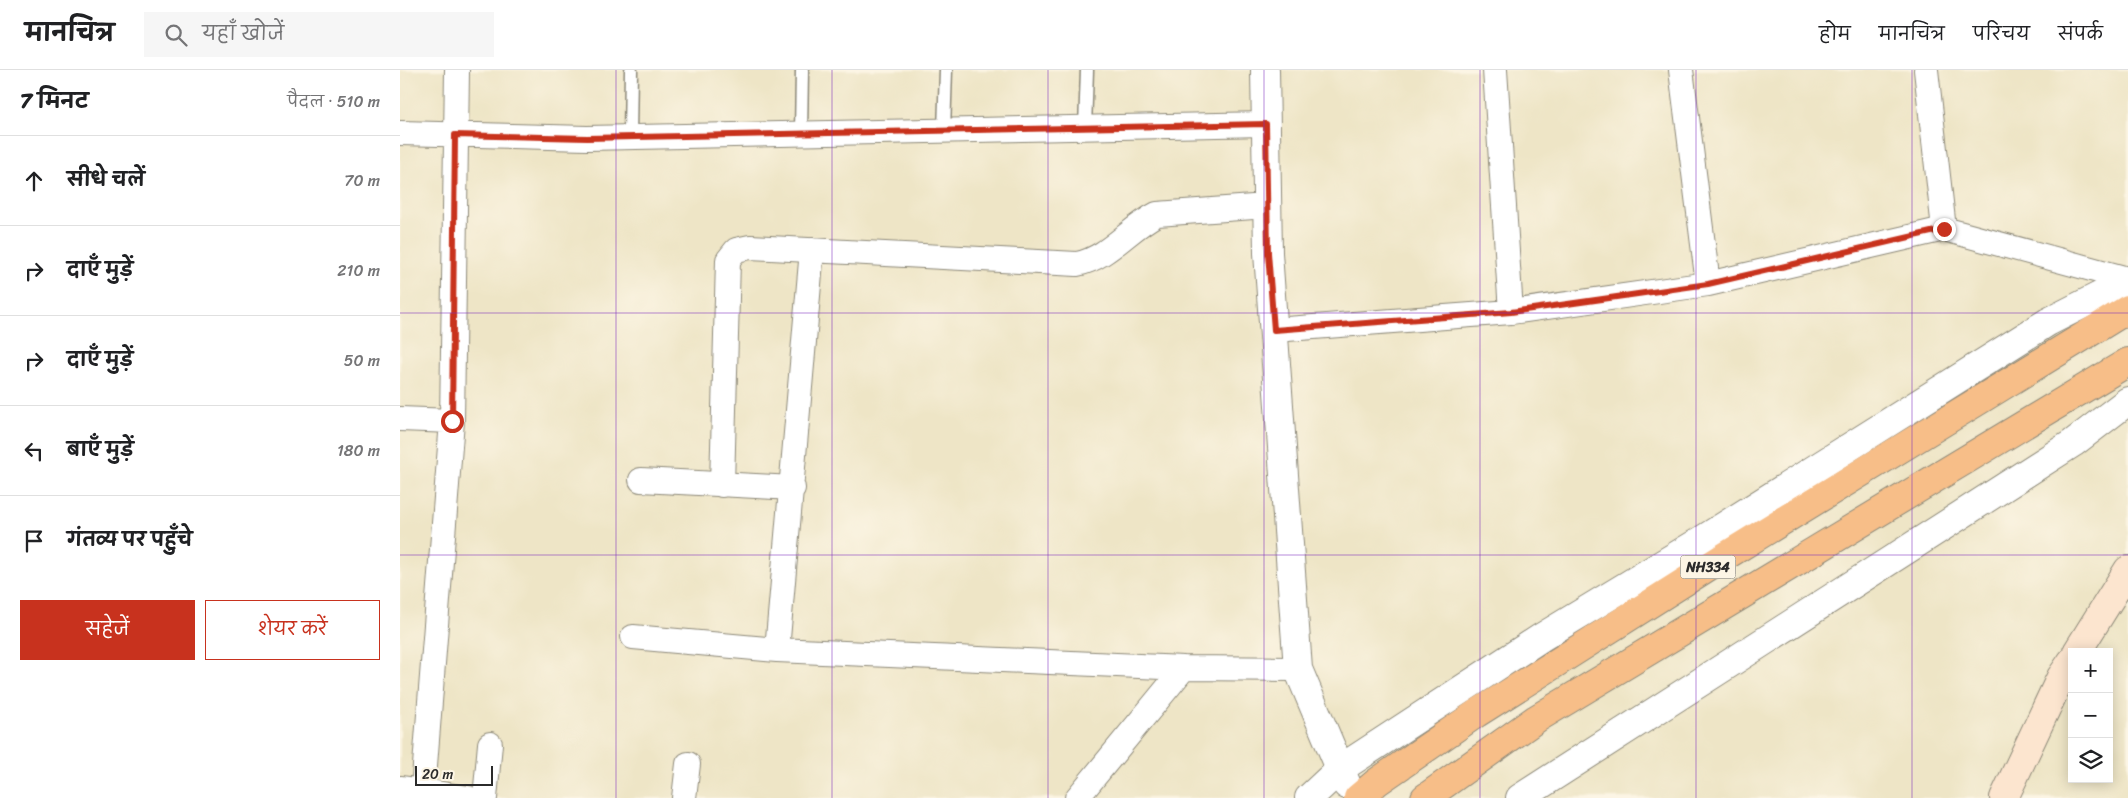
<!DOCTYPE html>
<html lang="hi">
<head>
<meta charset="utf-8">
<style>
  :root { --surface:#fff; --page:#f6f6f6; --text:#202124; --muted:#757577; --line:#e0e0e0; --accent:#c8321e }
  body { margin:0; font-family:Sriracha,"Playpen Sans Deva",sans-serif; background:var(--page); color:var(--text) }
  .controls { position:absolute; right:15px; bottom:15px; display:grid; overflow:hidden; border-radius:0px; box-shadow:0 2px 12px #0003 }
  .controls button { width:45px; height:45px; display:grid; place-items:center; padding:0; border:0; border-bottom:1px solid var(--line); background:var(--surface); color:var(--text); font:25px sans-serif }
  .scale { position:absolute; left:15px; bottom:12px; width:78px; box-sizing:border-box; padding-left:5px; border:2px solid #2b2b2b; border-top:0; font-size:14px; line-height:18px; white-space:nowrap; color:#2b2b2b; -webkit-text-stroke:4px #fcf5e5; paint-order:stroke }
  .stop { position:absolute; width:15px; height:15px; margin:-11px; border:4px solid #c8321e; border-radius:50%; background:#fff }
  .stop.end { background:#c8321e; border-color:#fff; box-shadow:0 1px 5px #0008 }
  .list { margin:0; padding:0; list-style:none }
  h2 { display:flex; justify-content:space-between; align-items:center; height:65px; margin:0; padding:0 20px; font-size:21px }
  h2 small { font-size:16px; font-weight:400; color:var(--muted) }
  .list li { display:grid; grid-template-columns:32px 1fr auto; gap:15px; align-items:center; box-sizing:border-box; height:90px; padding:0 20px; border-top:1px solid var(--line) }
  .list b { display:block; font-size:19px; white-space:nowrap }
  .list em { font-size:16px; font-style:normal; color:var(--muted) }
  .actions { display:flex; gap:10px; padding:15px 20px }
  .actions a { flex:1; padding:11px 0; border:1px solid var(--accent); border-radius:0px; text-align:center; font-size:18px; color:var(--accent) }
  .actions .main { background:var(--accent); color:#fff }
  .icon { flex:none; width:28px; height:28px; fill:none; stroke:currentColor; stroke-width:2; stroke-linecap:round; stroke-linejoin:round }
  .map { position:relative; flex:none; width:1728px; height:728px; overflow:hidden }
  header { display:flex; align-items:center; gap:30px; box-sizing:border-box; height:70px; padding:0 25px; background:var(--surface); border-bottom:1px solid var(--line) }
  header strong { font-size:24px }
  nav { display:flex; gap:28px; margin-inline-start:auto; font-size:18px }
  .search { width:350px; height:45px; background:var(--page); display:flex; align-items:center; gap:12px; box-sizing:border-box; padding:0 18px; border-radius:0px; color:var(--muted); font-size:19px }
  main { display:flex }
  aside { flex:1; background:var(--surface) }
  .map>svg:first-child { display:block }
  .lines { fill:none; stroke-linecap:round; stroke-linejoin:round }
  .service-casing { stroke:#8c8878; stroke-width:15 }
  .minor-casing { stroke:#8c8878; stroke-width:26 }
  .tertiary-casing { stroke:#8c8878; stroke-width:30 }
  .secondary-casing { stroke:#8c8878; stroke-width:30 }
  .trunk-casing { stroke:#8c8878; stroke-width:30 }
  .service { stroke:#fff; stroke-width:12 }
  .minor { stroke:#fff; stroke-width:24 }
  .tertiary { stroke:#fff; stroke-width:28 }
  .secondary { stroke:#fce5cf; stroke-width:28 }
  .trunk { stroke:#f7be88; stroke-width:28 }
  .route { stroke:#c8321e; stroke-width:6 }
  .grid { fill:none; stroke:#7b2cbf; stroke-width:1; stroke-opacity:0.55 }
  .labels { text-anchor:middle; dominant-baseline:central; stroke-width:4.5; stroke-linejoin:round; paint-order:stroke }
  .shield { fill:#fcf5e5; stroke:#6a6863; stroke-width:1 }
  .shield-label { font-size:14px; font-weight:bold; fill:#2b2b2b }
</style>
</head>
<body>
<header>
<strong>मानचित्र</strong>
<div class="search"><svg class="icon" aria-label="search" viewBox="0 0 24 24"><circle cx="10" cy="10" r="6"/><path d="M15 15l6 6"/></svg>यहाँ खोजें</div>
<nav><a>होम</a><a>मानचित्र</a><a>परिचय</a><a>संपर्क</a></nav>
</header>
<main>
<aside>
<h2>7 मिनट<small>पैदल · 510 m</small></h2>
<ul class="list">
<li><svg class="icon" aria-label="ahead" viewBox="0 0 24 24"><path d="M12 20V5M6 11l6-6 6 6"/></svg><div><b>सीधे चलें</b></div><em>70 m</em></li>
<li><svg class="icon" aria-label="right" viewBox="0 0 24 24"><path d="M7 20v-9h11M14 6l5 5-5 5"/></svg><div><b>दाएँ मुड़ें</b></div><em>210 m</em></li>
<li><svg class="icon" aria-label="right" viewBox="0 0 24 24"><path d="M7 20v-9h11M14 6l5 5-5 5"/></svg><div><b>दाएँ मुड़ें</b></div><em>50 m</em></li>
<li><svg class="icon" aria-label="left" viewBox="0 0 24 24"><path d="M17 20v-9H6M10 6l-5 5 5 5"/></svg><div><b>बाएँ मुड़ें</b></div><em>180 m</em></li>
<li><svg class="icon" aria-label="arrive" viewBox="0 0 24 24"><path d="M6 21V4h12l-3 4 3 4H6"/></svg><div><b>गंतव्य पर पहुँचे</b></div></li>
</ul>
<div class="actions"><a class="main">सहेजें</a><a>शेयर करें</a></div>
</aside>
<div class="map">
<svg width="1728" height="728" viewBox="0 0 1728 728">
  <rect width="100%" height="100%" fill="#fcf5e5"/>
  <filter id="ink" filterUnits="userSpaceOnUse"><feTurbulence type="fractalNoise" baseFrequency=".02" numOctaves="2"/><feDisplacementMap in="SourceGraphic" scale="10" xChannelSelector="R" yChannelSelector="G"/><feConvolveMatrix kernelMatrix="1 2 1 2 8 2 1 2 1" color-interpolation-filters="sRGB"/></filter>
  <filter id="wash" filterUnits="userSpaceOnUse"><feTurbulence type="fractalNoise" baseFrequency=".0096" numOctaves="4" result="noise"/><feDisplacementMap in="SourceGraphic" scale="20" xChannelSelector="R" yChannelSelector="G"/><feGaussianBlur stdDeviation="1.12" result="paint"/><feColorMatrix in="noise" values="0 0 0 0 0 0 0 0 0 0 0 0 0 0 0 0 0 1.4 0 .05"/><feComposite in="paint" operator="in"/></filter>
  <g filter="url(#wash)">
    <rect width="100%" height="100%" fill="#eee5c6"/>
  </g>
  <g filter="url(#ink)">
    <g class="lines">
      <defs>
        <path id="service" d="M685,58L687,0
          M544,61L546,0
          M401,64L402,0
          M230,67L231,0"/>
        <path id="minor" d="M1095,0L1111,242
          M1281,0L1308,214
          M1526,0L1544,159
          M0,63L187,68L866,54
          M412,180L377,580L784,598L898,599
          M874,260L1111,242L1308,214L1544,159L1728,209
          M0,349L52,351L23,721L68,728
          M52,351L57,0
          M241,410L393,418
          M322,415L328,190L336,180L350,177L677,194C708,188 729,158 757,144L867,136
          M233,567L377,580
          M0,718L23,721
          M85,728L90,674
          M284,728L288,694
          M677,728L784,598"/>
        <path id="tertiary" d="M865,0L868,183L898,599L947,715
          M909,728L940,699L1142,567L1302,470L1648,252L1703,224L1728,216
          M1120,728L1673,373L1728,331"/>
        <path id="secondary" d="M1677,582L1728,500
          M1604,728L1661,607L1672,591"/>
        <path id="trunk" d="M958,728L977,712L1077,643L1322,488L1728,239
          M1025,728L1136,649L1728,292"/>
      </defs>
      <use href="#service" class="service-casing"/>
      <use href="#minor" class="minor-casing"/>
      <use href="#tertiary" class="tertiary-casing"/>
      <use href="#secondary" class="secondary-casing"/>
      <use href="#trunk" class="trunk-casing"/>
      <use href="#service" class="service"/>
      <use href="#minor" class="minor"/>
      <use href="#tertiary" class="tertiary"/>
      <use href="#secondary" class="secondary"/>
      <use href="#trunk" class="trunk"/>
    </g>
  </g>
  <g class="lines" filter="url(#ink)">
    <path class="route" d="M52,351L55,65L187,68L866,54L868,183L874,260L1111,242L1308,214L1544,159"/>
  </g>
  <path class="grid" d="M216,0V728M432,0V728M648,0V728M864,0V728M1080,0V728M1296,0V728M1512,0V728M0,243H1728M0,485H1728"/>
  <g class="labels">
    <rect class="shield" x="1280.5" y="485.5" width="55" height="23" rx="4"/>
    <g class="shield-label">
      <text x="1308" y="497">NH334</text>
    </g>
  </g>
</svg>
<div class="controls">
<button>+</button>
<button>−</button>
<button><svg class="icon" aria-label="layers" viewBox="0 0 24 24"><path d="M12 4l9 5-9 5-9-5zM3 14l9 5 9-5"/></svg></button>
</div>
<div class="scale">20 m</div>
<div class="stop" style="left:52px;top:351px"></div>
<div class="stop end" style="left:1544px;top:159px"></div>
</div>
</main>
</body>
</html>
